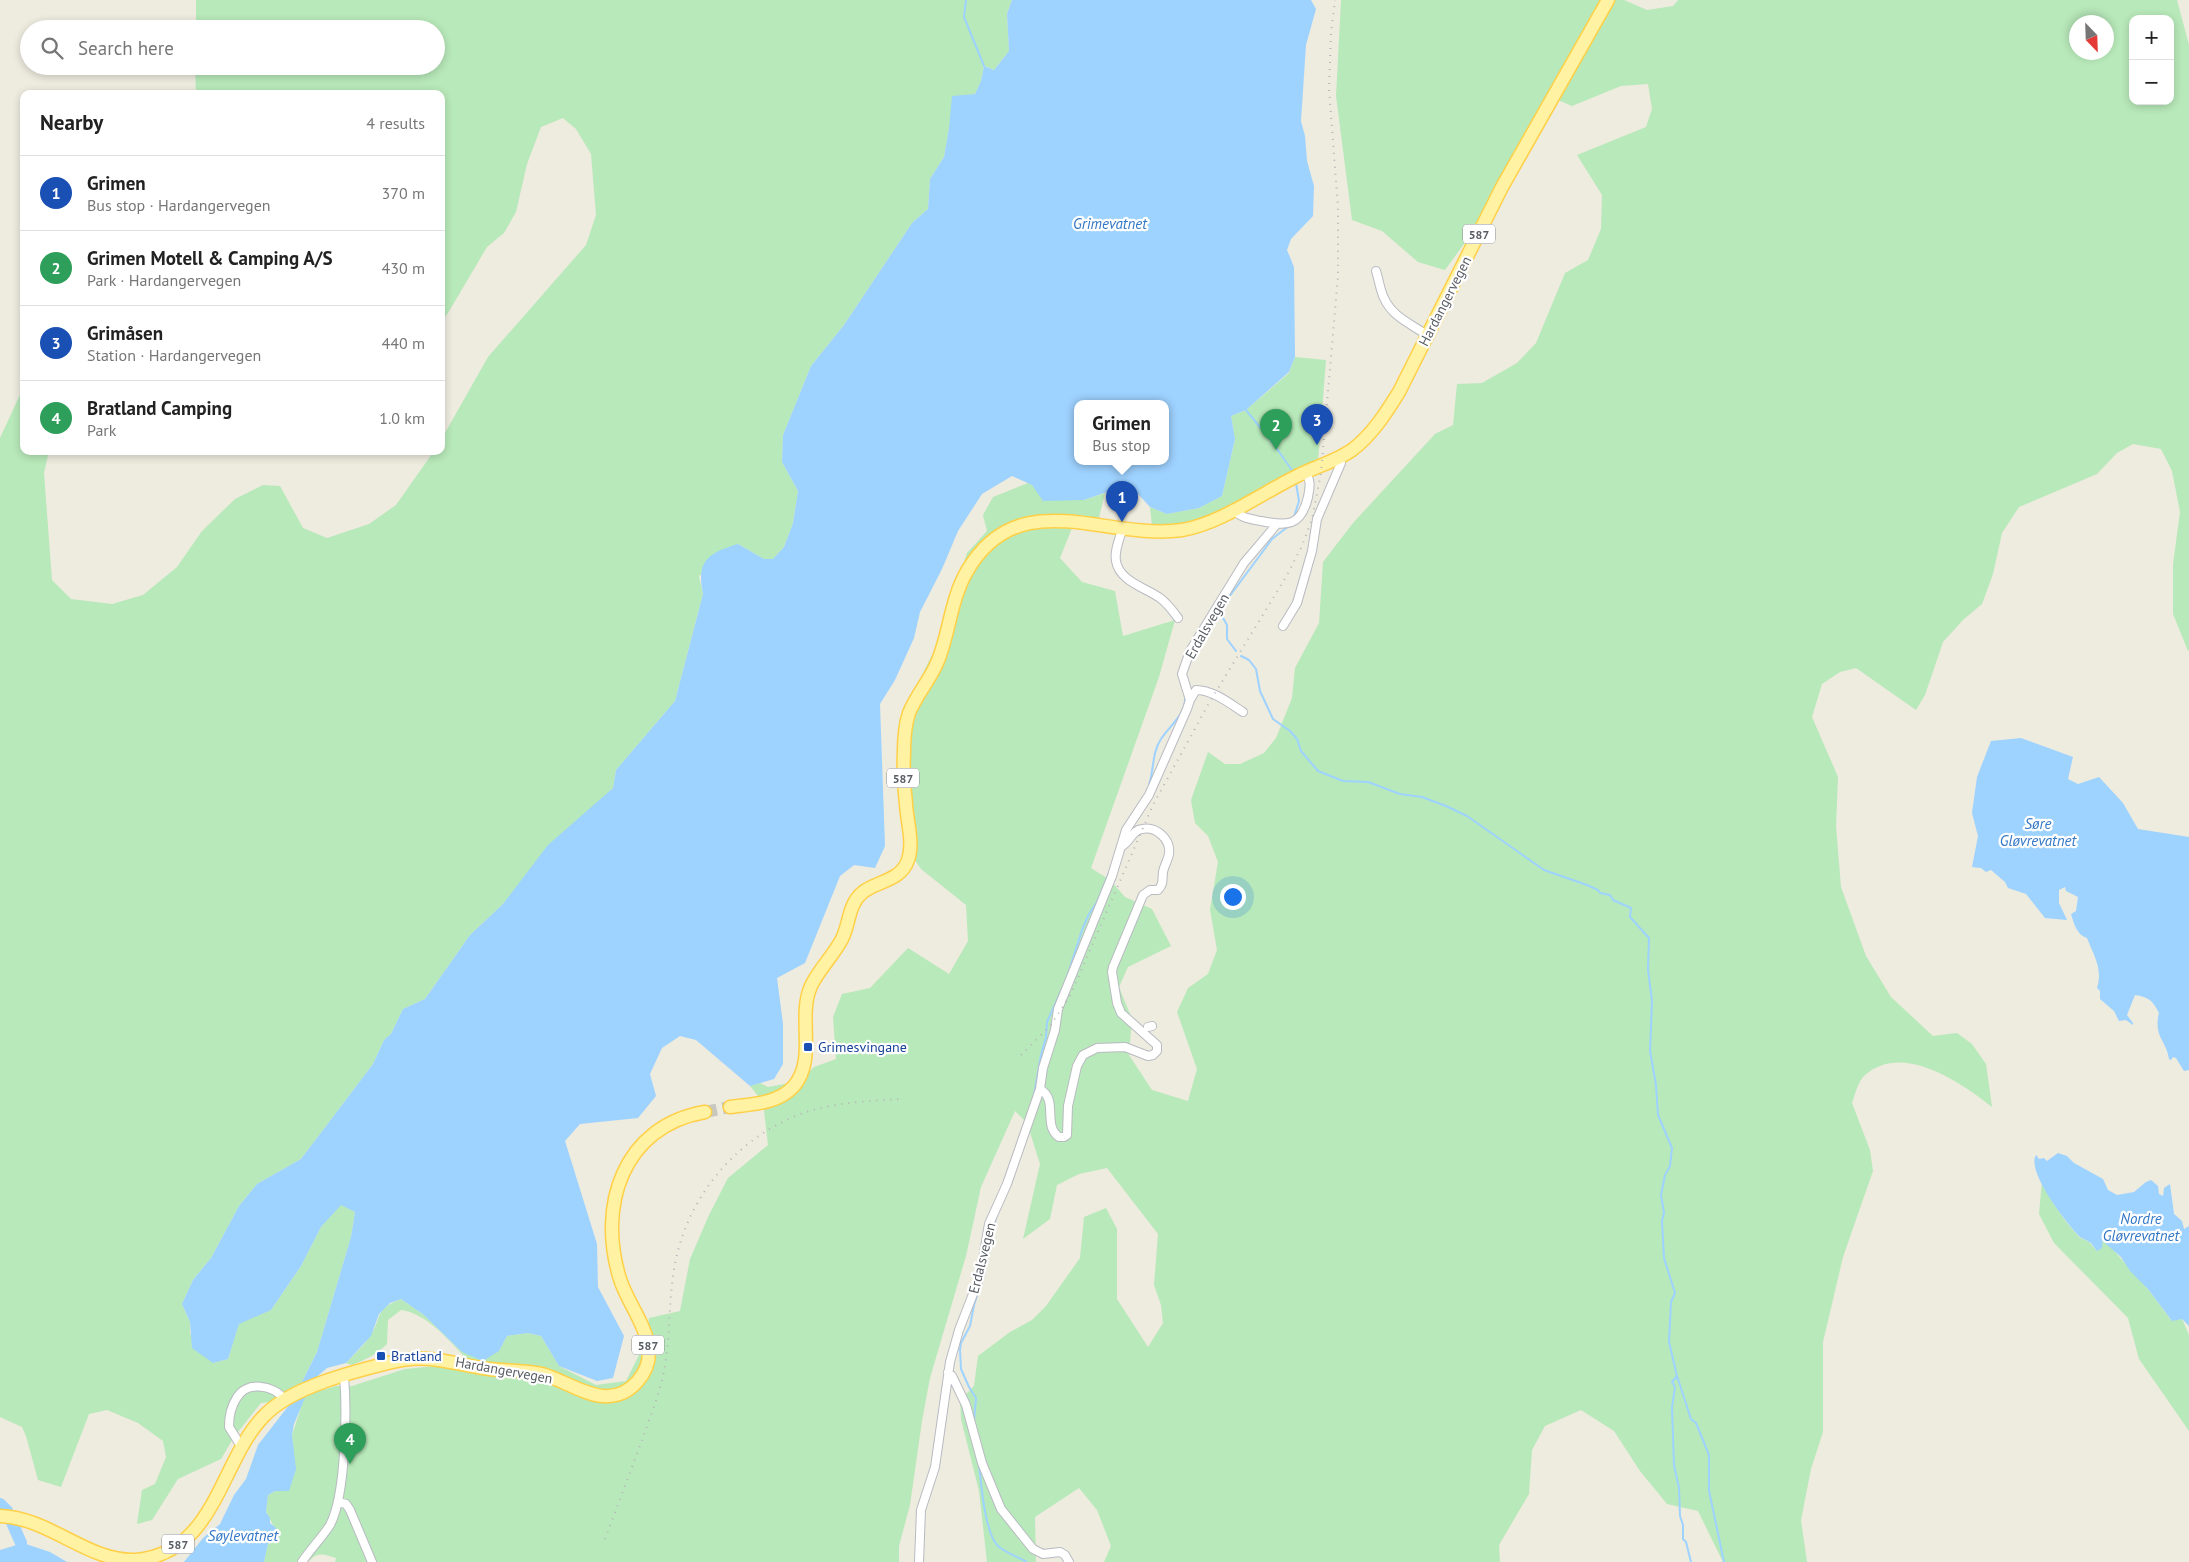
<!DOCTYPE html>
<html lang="en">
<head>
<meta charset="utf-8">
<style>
  :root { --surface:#fff; --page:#f2f2f2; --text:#222; --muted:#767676; --line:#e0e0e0; --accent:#fc2e17 }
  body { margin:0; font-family:"PT Sans",sans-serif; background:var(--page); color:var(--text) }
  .controls { position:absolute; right:15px; top:15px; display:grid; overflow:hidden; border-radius:10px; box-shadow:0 2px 8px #0003 }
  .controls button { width:45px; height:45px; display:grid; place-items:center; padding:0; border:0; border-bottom:1px solid var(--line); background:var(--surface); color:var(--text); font:25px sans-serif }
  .compass { position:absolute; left:2069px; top:15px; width:45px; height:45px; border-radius:50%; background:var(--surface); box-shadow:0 2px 8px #0003; rotate:157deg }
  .you { position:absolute; left:1232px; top:896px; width:18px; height:18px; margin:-12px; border:4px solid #fff; border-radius:50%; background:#1a73e8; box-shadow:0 0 0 8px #1a73e833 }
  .badge { display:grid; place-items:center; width:32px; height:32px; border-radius:50%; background:var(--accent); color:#fff; font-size:16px; font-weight:700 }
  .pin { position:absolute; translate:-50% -41px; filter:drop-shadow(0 1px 2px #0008) }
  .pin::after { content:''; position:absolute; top:26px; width:18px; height:15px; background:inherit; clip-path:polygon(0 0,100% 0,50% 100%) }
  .popup { position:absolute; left:1074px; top:400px; width:95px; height:65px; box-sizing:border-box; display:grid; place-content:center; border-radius:10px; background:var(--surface); filter:drop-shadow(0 1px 4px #0005); font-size:16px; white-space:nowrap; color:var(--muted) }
  .popup b { font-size:19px; color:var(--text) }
  .popup::after { content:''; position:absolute; left:50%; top:100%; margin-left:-10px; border:10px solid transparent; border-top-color:var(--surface) }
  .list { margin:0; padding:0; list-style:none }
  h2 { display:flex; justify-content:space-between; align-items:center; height:65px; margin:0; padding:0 20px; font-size:21px }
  h2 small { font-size:16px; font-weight:400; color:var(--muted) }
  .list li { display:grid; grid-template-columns:32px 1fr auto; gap:15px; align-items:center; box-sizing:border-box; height:75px; padding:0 20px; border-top:1px solid var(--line) }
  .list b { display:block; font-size:19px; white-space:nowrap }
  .list p { margin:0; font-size:16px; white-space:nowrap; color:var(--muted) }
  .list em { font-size:16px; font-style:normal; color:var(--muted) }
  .icon { flex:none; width:28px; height:28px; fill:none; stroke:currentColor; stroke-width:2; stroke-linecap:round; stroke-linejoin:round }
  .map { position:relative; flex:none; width:2189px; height:1562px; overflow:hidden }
  .search { position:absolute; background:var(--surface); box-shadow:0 2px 8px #0003; left:20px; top:20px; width:425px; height:55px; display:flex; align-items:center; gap:12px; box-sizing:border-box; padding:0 18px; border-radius:28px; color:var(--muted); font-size:19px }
  .panel { position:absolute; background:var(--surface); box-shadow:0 2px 8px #0003; left:20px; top:90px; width:425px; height:365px; border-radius:10px }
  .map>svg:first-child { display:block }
  .green { fill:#b8e9ba; fill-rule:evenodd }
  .water { fill:#9ed2ff; fill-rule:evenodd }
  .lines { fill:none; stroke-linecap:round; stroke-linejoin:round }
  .stream { stroke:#9ed2ff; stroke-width:2 }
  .river { stroke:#9ed2ff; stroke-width:12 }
  .primary-tunnel { stroke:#c8c8c0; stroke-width:12; stroke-dasharray:12 6; stroke-linecap:butt }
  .minor-casing { stroke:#b8bbc1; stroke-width:10 }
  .primary-casing { stroke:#ffd047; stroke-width:15 }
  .minor { stroke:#fff; stroke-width:8 }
  .primary { stroke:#fff2a3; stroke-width:12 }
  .rail { stroke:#b4b5b6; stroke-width:2; stroke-dasharray:1 6; stroke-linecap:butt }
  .transit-dot { fill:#1a4fb4; stroke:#fff; stroke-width:2 }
  .labels { text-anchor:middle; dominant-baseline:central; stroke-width:4.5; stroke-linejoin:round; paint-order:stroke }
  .shield { fill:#fff; stroke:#8a8e92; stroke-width:1 }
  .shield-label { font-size:12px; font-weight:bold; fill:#585d63 }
  .street-label { font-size:14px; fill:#585d63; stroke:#fff }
  .transit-label { font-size:14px; fill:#164399; stroke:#fff; text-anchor:start }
  .water-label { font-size:15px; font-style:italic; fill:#3277c6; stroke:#fff }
</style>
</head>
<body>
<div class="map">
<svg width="2189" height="1562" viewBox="0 0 2189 1562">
  <rect width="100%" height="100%" fill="#eeebdf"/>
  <path class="green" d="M196,0H1012L1007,14L1009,51L994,70L984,66L981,81L975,94L966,96L949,128L944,157L930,179L928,209L912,223L844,325L811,366L783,435L782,462L798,491L793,523L784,547L773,559H764L738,544L699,576L703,594L675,701L616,770L613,788L503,904L470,935L425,999L403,1009L391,1034L384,1040L373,1064L301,1159L257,1184L239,1206L211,1258L193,1280L182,1304L190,1322V1333L213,1363L228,1359L239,1323L271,1310L301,1266L321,1227L341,1204L355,1212L351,1237L317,1352L293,1400L261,1403L234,1437L221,1459L178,1479L152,1520L137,1524L142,1490L155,1484L166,1457L163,1441L138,1423L107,1410L89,1414L61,1487L38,1480L26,1436L22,1427L0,1417V438L24,386V451H49L44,473L52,580L71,599L112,604L143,595L177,567L202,531L235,499L263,485L280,486L303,528L327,538L369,524L396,505L434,451H441V440L488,357L586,245L596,215L591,154L576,129L563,118L541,127L527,164L516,212L504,233L487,247L448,313L441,322V94H196L195,66H436V29H196Z
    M1341,0H1624L1647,10L1673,6L1678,0H2177L2189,45V650L2188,651L2173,614V564L2180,512L2172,471L2161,449L2133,444L2117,453L2097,474L2019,507L2002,533L1993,574L1982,604L1963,620L1943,642L1925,695L1916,710L1856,668L1840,672L1822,684L1812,717L1838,777L1836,826L1841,887L1866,956L1891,997L1933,1036L1957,1033L1972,1044L1986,1064L1992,1107C1960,1082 1903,1042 1865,1075C1858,1081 1855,1095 1852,1103L1870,1150L1873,1171L1843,1257L1823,1342V1432L1811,1469L1801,1520L1807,1562H1723L1698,1511L1667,1504L1640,1471L1614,1431L1581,1410L1545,1426L1532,1450L1529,1494L1499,1545L1500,1562H1104L1111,1546L1097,1510L1079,1488L1035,1517L1036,1562H987L979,1491L961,1419L960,1400L974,1386L978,1356L1010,1332L1032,1320L1046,1306L1080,1258L1084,1217L1106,1208L1117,1229V1299L1148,1347L1163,1323L1161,1305L1154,1285L1158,1234L1107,1168L1079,1174L1057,1185L1050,1219L1023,1239L1040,1164L1027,1123L1015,1111L981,1187L966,1256L930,1378L922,1421L910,1505L899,1546V1562H335L336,1558C326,1555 318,1551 310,1560L306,1558L303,1562H264L268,1544L274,1537L273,1525L266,1511L268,1495L275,1491H289L293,1446L292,1435L305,1395L336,1386H352L405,1369L436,1366L454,1368L463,1355C447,1338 425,1313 401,1310L388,1320L387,1344C377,1354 365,1360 352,1365L346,1363C354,1354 364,1346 370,1336C383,1317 373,1310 401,1299L424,1315L462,1352L499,1351L507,1336L528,1333L541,1336L559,1366L596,1385L626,1381L645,1343L649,1318L680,1311L690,1259L709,1215L728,1178L768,1145L763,1102L750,1086L760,1083L768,1087L800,1081L814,1067L836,1059L833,1017L842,994L870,988L908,948L949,974L968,941L966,905L921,869L909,851L897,750L899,721L937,645L967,553L987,531L983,515L993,497L1028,483L1084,500L1105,493L1097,526L1074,523L1060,558L1082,582L1115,591L1123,636L1175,620L1159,677L1091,868L1110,880L1125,897L1152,909L1171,946L1128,967L1119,987L1132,1019L1129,1055L1152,1090L1188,1101L1197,1069L1177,1012L1188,988L1208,974L1217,950L1210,910L1218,862L1208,836L1195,823L1191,800L1208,752L1225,764H1240L1264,753L1276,738L1292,698L1295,668L1319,623L1323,562L1353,523L1435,434L1453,425L1457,384L1482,383L1517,363L1536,343L1565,273L1588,260L1601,229L1602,195L1577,155L1646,127L1652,109L1648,84L1621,86L1572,106L1551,97L1480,222L1445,270L1418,262L1382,231L1352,220L1336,96ZM2133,19H2170V101H2133ZM2076,22H2106V52H2076Z
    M1295,357L1326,360L1318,462L1206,519L1179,526H1152L1150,507L1167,514L1199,508L1222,496L1235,439L1231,416L1246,410L1289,373Z
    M2042,1181L2053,1203L2067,1223L2079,1237L2089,1242L2097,1251L2103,1236C2116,1255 2133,1271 2148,1289C2156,1299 2163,1310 2171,1320L2182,1319L2189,1335V1431L2139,1359L2128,1318L2054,1243L2039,1214Z"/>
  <path class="water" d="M1012,0H1311L1316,9L1306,45L1301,121L1305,136L1307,161L1314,186L1313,216L1291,239L1287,250L1294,267L1295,357L1289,372L1246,410L1231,416L1235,439L1222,496L1199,508L1167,514L1150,507L1139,495L1121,487L1084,500L1043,501L1032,485L1012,476L982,494L958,531L942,569L920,612L914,638L895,680L880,704L885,846L875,868L854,865L840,876L805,963L777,978L783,1024V1064L774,1079L750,1086L696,1040L680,1036L662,1048L650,1074L656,1096L638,1118L580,1124L565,1141L597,1244L598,1287L624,1336L613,1378L597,1381L559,1366L541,1336L528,1333L507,1336L499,1351L483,1361L462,1352L424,1315L401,1299L390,1303L379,1314L371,1336L346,1363L327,1368L312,1381L294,1424L292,1435L296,1469L289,1491H275L268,1495L266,1512L270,1518V1523L276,1528V1534L268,1544L264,1562H184L203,1538L220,1524L234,1495L246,1479L258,1445L293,1400L317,1352L351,1237L355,1212L341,1205L321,1227L301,1266L271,1310L239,1324L228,1359L213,1363L192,1348L190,1322L182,1304L193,1280L211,1258L239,1206L257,1184L301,1159L373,1064L384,1040L391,1034L403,1009L425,999L470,935L503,904L548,845L613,788L616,770L675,701L703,594C696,561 708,553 738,544L764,559H773L784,547L793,523L798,491L782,462L783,435L811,366L844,325L912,223L928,209L930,179L944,157L949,128L952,96L975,94L981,81L984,66L994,70L1009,51L1007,14ZM1078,403H1166V461H1078Z
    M2021,738L2073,757L2068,779L2078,784L2099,777L2123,803L2138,829L2189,837V1070L2184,1071L2176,1058L2173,1057L2171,1060L2169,1059C2167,1041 2153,1037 2159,1013C2153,1001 2149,997 2135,995L2127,1015L2133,1023V1025L2126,1020L2119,1021L2114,1011L2100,999V991L2097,988C2103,969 2094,956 2087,938C2077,935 2074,924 2071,914L2076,911L2078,897L2066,891L2065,887L2059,890V903L2067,920L2045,918L2026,894L2008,888L2005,882L1991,870L1986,872L1981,868L1972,867L1978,836L1972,813L1977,777L1991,741Z
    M2058,1153L2067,1156L2074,1163L2103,1179L2108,1190L2117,1195L2134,1192L2146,1182L2151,1180L2158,1186L2159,1194L2163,1196L2164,1188L2170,1184L2174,1214L2182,1221L2184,1229L2189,1226V1326L2182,1319L2172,1321L2148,1289L2130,1271L2121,1257L2106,1244L2103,1237L2102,1248L2097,1251C2095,1249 2092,1243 2089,1242C2086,1239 2081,1239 2077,1234C2065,1221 2026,1171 2036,1155L2039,1159L2044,1158L2047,1161Z
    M23,1543L50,1552L67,1562H0V1550Z"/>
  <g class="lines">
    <path class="stream" d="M966,0L964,17L984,66
      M1246,410L1272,442L1294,473
      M1294,517L1299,501L1296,483
      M1223,605L1272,539L1290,525
      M1219,611L1227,625V639L1236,651
      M1241,656L1249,660L1256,669L1260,691L1273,719L1290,731L1297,739L1301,751L1318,771L1343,781L1368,782L1400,794L1422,797L1446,806L1467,816L1544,870L1587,885L1598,890L1600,893L1610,895L1613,900L1631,908L1630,917L1649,938L1648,970L1652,1001L1650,1051L1656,1085L1658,1115L1672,1148L1670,1166L1665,1175L1661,1195L1664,1213L1662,1221L1664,1258L1675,1293L1671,1302L1669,1342L1677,1376L1672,1382L1675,1387L1672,1408L1674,1465L1679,1488L1680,1516L1683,1525V1539L1686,1542L1691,1562
      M1149,785C1154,770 1152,752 1161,739C1170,725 1187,714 1185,695
      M1125,825L1134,811
      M1034,1095L1041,1055L1046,1037L1047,1022L1066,980L1082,930L1089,914L1097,902L1109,873
      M984,1274L996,1217
      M1677,1376L1691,1419L1696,1423L1709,1455V1491L1724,1562
      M974,1421L976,1398L969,1387L961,1369L960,1350L961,1343L970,1326L974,1305L981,1283
      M979,1465C981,1483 985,1536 999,1547C1007,1553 1018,1557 1027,1562"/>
    <path class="river" d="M0,1504L7,1511L21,1543"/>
    <path class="primary-tunnel" d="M705,1112L730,1107"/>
    <defs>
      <path id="minor" d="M1376,271C1379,280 1380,290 1384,298C1393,318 1412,324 1428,336
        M1233,509C1240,518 1251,519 1261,521C1287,526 1301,527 1308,497C1310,485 1311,484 1306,471
        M1123,527C1120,538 1114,550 1116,561C1119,581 1146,588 1160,598C1167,603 1173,611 1178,618
        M1283,626L1297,603L1312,551L1317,519L1341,463L1339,457
        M1190,700L1196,690C1213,690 1229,703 1243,712
        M1148,1027L1152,1026
        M1040,1089C1059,1100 1042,1125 1059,1137H1064L1067,1135L1068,1106L1077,1066L1083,1055L1097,1048L1125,1047L1148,1056L1153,1055L1157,1051V1045L1121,1013L1117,1003L1112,972L1113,967L1143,895L1150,890H1158C1164,884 1162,879 1163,872C1164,866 1168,860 1169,854C1171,839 1156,826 1142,829C1132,830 1130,842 1122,846
        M948,1372L952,1376L966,1405L982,1463L1001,1509L1033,1549L1043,1554L1060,1552L1065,1555L1069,1562
        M241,1446L229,1427C229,1418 231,1407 236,1399C246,1380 273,1385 284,1399
        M338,1502L346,1504L350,1510L372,1562
        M302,1562C309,1551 324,1535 330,1525C346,1495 347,1410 344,1376
        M919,1562L921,1510L935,1467L950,1362L959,1330L980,1276L989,1224L1007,1184L1040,1089L1043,1068L1055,1030L1058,1009L1112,876L1126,830L1149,795L1187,709L1190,700L1182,674L1190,651L1244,563L1277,524"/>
      <path id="primary" d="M730,1107C752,1104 778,1104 794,1086C817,1059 797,1017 811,986C819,969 833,956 842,939C850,923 848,904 863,892C877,881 901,881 908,860C914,843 907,822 906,804C904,787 903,770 904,752C904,739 905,725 909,713C917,693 932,678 939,658C950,629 951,599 967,571C1019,482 1105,541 1182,530C1219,524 1261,494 1295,477C1314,467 1335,462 1352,450C1372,435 1386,413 1399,392L1502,187L1608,0
        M0,1516C51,1518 87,1562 136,1560C217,1553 220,1458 266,1414C293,1387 352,1372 388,1363C430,1352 450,1364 489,1369C507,1371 525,1370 542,1374C563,1380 582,1394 603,1396C616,1397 628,1392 637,1382C668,1348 630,1312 620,1279C597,1206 623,1126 705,1112"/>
    </defs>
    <use href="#minor" class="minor-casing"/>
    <use href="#primary" class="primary-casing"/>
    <use href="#minor" class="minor"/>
    <use href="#primary" class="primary"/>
    <path class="rail" d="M1021,1055L1050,1026L1070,996L1153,805L1209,703L1286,577L1302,546L1312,519L1321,473L1338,276V207L1329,89L1331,34L1335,0
      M605,1539C617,1507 629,1475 641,1443C649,1420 659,1396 664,1371C671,1334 668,1296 676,1259C691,1189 745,1130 813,1110C841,1102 871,1101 899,1099"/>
  </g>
  <g class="transit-dot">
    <rect x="803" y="1042" width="10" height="10" rx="2.5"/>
    <rect x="376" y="1351" width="10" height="10" rx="2.5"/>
  </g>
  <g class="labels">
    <g class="shield">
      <rect x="1463" y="224.5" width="32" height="19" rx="4"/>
      <rect x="887" y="768.5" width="32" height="19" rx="4"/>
      <rect x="632" y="1335.5" width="32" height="19" rx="4"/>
      <rect x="162" y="1534.5" width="32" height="19" rx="4"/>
    </g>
    <g class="shield-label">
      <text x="1479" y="234">587</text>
      <text x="903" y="778">587</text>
      <text x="648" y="1345">587</text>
      <text x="178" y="1544">587</text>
    </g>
    <g class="street-label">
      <text transform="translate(1445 301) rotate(-63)">Hardangervegen</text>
      <text transform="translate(1207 626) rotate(-60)">Erdalsvegen</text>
      <text transform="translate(982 1258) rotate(-76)">Erdalsvegen</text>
      <text transform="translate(504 1370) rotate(10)">Hardangervegen</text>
    </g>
    <g class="transit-label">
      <text x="818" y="1047">Grimesvingane</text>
      <text x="391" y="1356">Bratland</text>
    </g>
    <g class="water-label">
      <text x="1110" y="223">Grimevatnet</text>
      <text x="2038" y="823">Søre<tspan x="2038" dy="17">Gløvrevatnet</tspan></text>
      <text x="2141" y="1218">Nordre<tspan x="2141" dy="17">Gløvrevatnet</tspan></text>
      <text x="243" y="1535">Søylevatnet</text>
    </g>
  </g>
</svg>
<div class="controls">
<button>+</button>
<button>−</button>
</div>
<svg class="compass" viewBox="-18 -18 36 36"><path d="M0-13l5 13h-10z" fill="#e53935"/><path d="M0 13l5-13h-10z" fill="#767676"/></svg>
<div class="you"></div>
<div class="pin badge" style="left:1122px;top:522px;background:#1a4fb4">1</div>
<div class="popup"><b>Grimen</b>Bus stop</div>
<div class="pin badge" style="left:1276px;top:450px;background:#2e9e5b">2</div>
<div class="pin badge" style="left:1317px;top:445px;background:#1a4fb4">3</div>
<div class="pin badge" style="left:350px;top:1464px;background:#2e9e5b">4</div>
<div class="search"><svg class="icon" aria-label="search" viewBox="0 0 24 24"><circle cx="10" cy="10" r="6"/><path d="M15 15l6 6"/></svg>Search here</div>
<section class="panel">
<h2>Nearby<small>4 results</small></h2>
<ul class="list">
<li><span class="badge" style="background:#1a4fb4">1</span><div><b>Grimen</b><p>Bus stop · Hardangervegen</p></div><em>370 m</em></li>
<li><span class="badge" style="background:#2e9e5b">2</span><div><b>Grimen Motell &amp; Camping A/S</b><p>Park · Hardangervegen</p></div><em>430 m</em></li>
<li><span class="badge" style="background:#1a4fb4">3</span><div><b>Grimåsen</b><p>Station · Hardangervegen</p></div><em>440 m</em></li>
<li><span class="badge" style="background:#2e9e5b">4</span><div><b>Bratland Camping</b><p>Park</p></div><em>1.0 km</em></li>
</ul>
</section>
</div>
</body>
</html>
